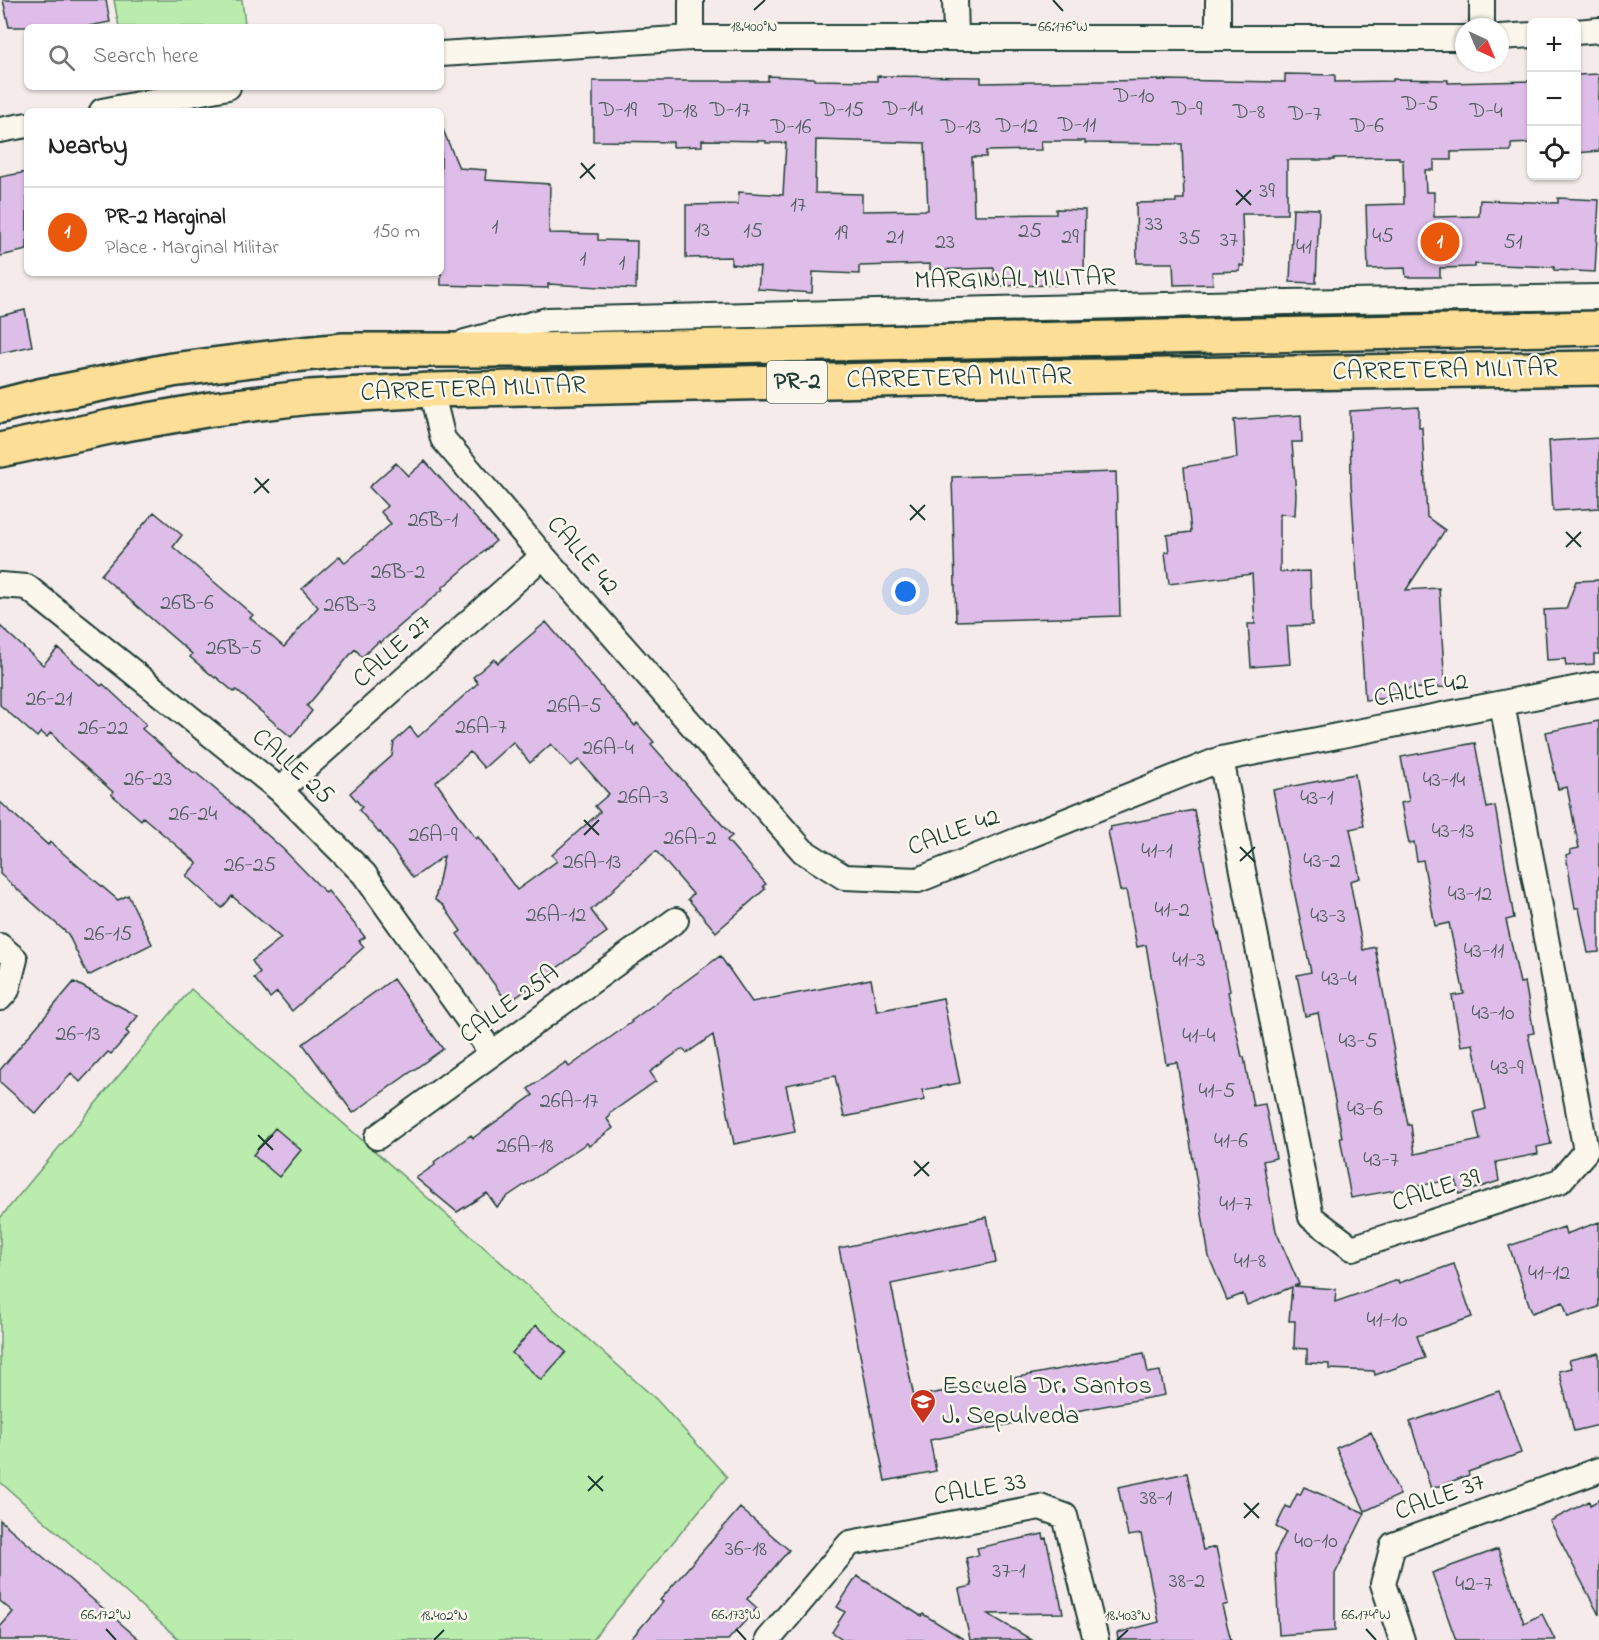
<!DOCTYPE html>
<html lang="en">
<head>
<meta charset="utf-8">
<style>
  :root { --surface:#fff; --page:#f2f2f2; --text:#222; --muted:#767676; --line:#e0e0e0; --accent:#ea580c }
  body { margin:0; font-family:"Indie Flower",sans-serif; background:var(--page); color:var(--text) }
  .controls { position:absolute; right:18px; top:18px; display:grid; overflow:hidden; border-radius:9px; box-shadow:0 2px 4px #0004 }
  .controls button { width:54px; height:54px; display:grid; place-items:center; padding:0; border:0; border-bottom:2px solid var(--line); background:var(--surface); color:var(--text); font:30px sans-serif }
  .compass { position:absolute; left:1455px; top:18px; width:54px; height:54px; border-radius:50%; background:var(--surface); box-shadow:0 2px 4px #0004; rotate:136deg }
  .you { position:absolute; left:906px; top:592px; width:21px; height:21px; margin:-15px; border:4px solid #fff; border-radius:50%; background:#1a73e8; box-shadow:0 0 0 9px #1a73e833 }
  .badge { display:grid; place-items:center; width:39px; height:39px; border-radius:50%; background:var(--accent); color:#fff; font-size:20px; font-weight:700 }
  .pin { position:absolute; translate:-50% -50%; border:3px solid #fff; box-shadow:0 2px 6px #0006 }
  .list { margin:0; padding:0; list-style:none }
  h2 { display:flex; justify-content:space-between; align-items:center; height:78px; margin:0; padding:0 24px; font-size:26px }
  h2 small { font-size:20px; font-weight:400; color:var(--muted) }
  .list li { display:grid; grid-template-columns:39px 1fr auto; gap:18px; align-items:center; box-sizing:border-box; height:90px; padding:0 24px; border-top:2px solid var(--line) }
  .list b { display:block; font-size:22px; white-space:nowrap }
  .list p { margin:0; font-size:20px; white-space:nowrap; color:var(--muted) }
  .list em { font-size:20px; font-style:normal; color:var(--muted) }
  .icon { flex:none; width:33px; height:33px; fill:none; stroke:currentColor; stroke-width:2; stroke-linecap:round; stroke-linejoin:round }
  .map { position:relative; flex:none; width:1599px; height:1640px; overflow:hidden }
  .search { position:absolute; background:var(--surface); box-shadow:0 2px 4px #0004; left:24px; top:24px; width:420px; height:66px; display:flex; align-items:center; gap:15px; box-sizing:border-box; padding:0 21px; border-radius:9px; color:var(--muted); font-size:22px }
  .panel { position:absolute; background:var(--surface); box-shadow:0 2px 4px #0004; left:24px; top:108px; width:420px; height:168px; border-radius:9px }
  .map>svg:first-child { display:block }
  .green { fill:#b9ecad; stroke:#6c9470; stroke-width:1.5 }
  .building { fill:#dfbde9; stroke:#1f3d34; stroke-width:1.5; fill-rule:evenodd }
  .lines { fill:none; stroke-linecap:round; stroke-linejoin:round }
  .street-casing { stroke:#1f3d34; stroke-width:28 }
  .primary-casing { stroke:#1f3d34; stroke-width:38 }
  .street { stroke:#fbf7ec; stroke-width:24 }
  .primary { stroke:#fdde96; stroke-width:33 }
  .ticks { fill:none; stroke:#1f3d34; stroke-width:2 }
  .labels { text-anchor:middle; dominant-baseline:central; stroke-width:5; stroke-linejoin:round; paint-order:stroke }
  .number-label { font-size:22px; fill:#4f5d61 }
  .shield { fill:#fbf7ec; stroke:#61756b; stroke-width:1.5 }
  .shield-label { font-size:24px; font-weight:bold; fill:#1f3d34 }
  .street-label { font-size:26px; fill:#1f3d34; stroke:#fbf7ec }
  .poi-label { font-size:26px; fill:#1f3d34; stroke:#fbf7ec; text-anchor:start }
  .ticks-label { font-size:15px; text-anchor:middle; fill:#1f3d34; stroke:#fbf7ec; stroke-width:5; stroke-linejoin:round; paint-order:stroke }
</style>
</head>
<body>
<div class="map">
<svg width="1599" height="1640" viewBox="0 0 1599 1640">
  <rect width="100%" height="100%" fill="#f5ebeb"/>
  <filter id="ink" filterUnits="userSpaceOnUse"><feTurbulence type="fractalNoise" baseFrequency=".0167" numOctaves="2"/><feDisplacementMap in="SourceGraphic" scale="12" xChannelSelector="R" yChannelSelector="G"/><feConvolveMatrix kernelMatrix="1 2 1 2 8 2 1 2 1" color-interpolation-filters="sRGB"/></filter>
  <g filter="url(#ink)">
    <path class="green" d="M114,0H242L245,24L227,27H119Z
      M191,989L656,1399L727,1477L592,1640H180L0,1482V1218Z"/>
    <path class="building" d="M3,0H106L110,22L84,27H9Z
      M1285,74L1335,75V82L1393,81V79L1448,80V83L1532,81V143L1511,144V151L1451,152V160H1434V170H1425L1426,192H1434V217L1479,216L1480,200L1558,203V198L1599,200L1595,272L1554,270V267L1475,264V267L1440,268V277H1406L1405,268L1368,269L1366,205L1404,204L1403,160H1399V157L1334,158V160H1287V214H1242L1244,266L1240,265V271L1212,272L1213,284L1174,285L1173,263H1137L1136,203L1176,202V199H1184L1182,144L1085,143V141H1041L1042,150L986,151V157H972L974,215L1056,214V209L1085,210L1084,269H1069V285L994,286V268L930,270V264L859,266V274L813,272L812,293L758,289L760,267L731,264V257L686,258V205L738,204L739,192L783,195L786,143H766V141L702,140V146L673,147V142L593,141V81H768V76L814,78V80L877,81V76L981,77V83L1164,80L1285,82ZM816,140L925,143L928,210L862,211V194L815,193Z
      M1599,74V151L1576,153V75Z
      M441,125L459,168L486,170L485,180L550,184L549,233L598,234V240L637,241L636,289L548,284V288L441,285Z
      M27,172V250L0,256V177Z
      M1293,208L1319,209L1316,283L1290,282Z
      M25,310L32,346L0,353V316Z
      M1419,407V427H1422L1427,517L1445,530L1406,590L1439,588L1445,687L1404,689L1405,697L1365,700L1351,483L1350,411Z
      M1301,415L1302,442H1292L1296,495L1295,515L1280,514V572L1310,571L1312,625L1287,626L1290,664L1251,667L1248,624H1255L1252,574L1169,584L1165,552H1169L1167,535L1191,532L1184,467L1237,458L1234,420Z
      M1599,438V508L1553,511L1549,441Z
      M425,461L496,541L442,588L443,589L380,643L379,641L362,657L355,649L307,706L312,711L291,737L236,690L234,692L216,677L215,678L190,657L192,654L101,575L154,512L182,535L173,547L253,615L250,618L284,647L318,607L302,589L340,556L345,563L391,524L381,512L387,506L369,487L396,463L408,476Z
      M1116,472L1120,616L956,621L952,477Z
      M1599,580V654H1594V664L1566,666L1565,659L1547,660L1544,610L1566,609L1576,581Z
      M546,622L635,726L637,723L654,742L651,744L732,836L727,840L766,884L763,886L765,889L716,932L688,899L693,894L656,851L613,889L614,890L591,910L607,932L508,1003L457,934L461,931L443,905L435,900L444,856L413,878L380,832L379,833L359,810L362,807L350,793L392,756L394,742L410,727L418,737L478,683L473,677L494,659L498,663ZM513,742L530,763L551,744L571,766L579,760L609,794L595,806L600,812L552,855L557,861L517,890L478,837L476,839L436,782L470,752L484,768Z
      M0,626L43,665L58,648L101,686L103,684L146,724L142,729L194,773L195,772L236,807L283,849L326,893L328,891L365,937L359,941L364,947L292,1011L277,992L270,998L254,978L260,973L252,961L281,938L232,896L222,908L186,876L197,863L143,817L141,820L111,794L113,792L64,748L51,732L47,737L41,732L37,737L0,705Z
      M1599,721V952L1588,953L1579,908H1575L1566,855L1571,853L1570,850L1579,848L1567,787L1558,789L1546,732Z
      M1475,743L1487,808L1495,806L1514,918L1506,920L1520,983L1525,982L1534,1033L1528,1034L1551,1144L1537,1147L1538,1154L1496,1162L1499,1181L1459,1194L1456,1179L1351,1198L1340,1137H1342L1318,1013L1305,1016L1297,975L1311,972L1273,790L1355,774L1364,826L1350,829L1360,878L1350,881L1363,950L1375,947L1400,1085L1408,1125H1411L1415,1154L1480,1140L1474,1112L1486,1109L1473,1044L1461,1046L1452,996L1464,994L1449,923L1435,926L1423,860L1417,861L1414,842L1409,844L1401,803L1409,801L1401,757Z
      M0,802L48,845L50,842L118,900L128,895L152,944L88,976L68,934L0,874Z
      M1194,810L1218,934L1219,933L1230,991L1228,992L1242,1057H1244L1253,1106L1265,1104L1276,1158L1263,1161L1276,1231L1299,1284L1294,1286L1336,1289L1335,1302L1398,1280L1399,1283L1454,1264L1472,1317L1417,1336L1425,1358L1375,1375L1374,1371L1329,1369V1364L1307,1363V1349L1294,1348L1295,1321H1289L1292,1287L1247,1305L1243,1294L1227,1300L1209,1257L1177,1062L1166,1064L1146,945L1137,947L1126,890L1120,891L1108,831L1111,830L1110,827Z
      M720,956L752,1002L871,979L877,1011L943,998L960,1083L922,1090L925,1100L844,1117L835,1076L786,1085L795,1132L734,1144L713,1035L687,1053L682,1049L650,1072L656,1081L609,1114L610,1116L607,1119L613,1128L589,1146L587,1143L508,1196L497,1207L487,1193L457,1212L416,1178L435,1165L434,1162L471,1135L473,1138L533,1095L528,1089L566,1062L569,1067L632,1022L631,1021Z
      M393,979L443,1049L353,1113L303,1044Z
      M74,982L138,1016L126,1031L129,1034L111,1054L108,1052L80,1082L71,1073L36,1114L0,1082V1070Z
      M275,1128L301,1150L279,1177L253,1155Z
      M987,1217L996,1262L891,1284L914,1397L1144,1353L1148,1373L1160,1371L1165,1395L1076,1411L930,1440L936,1471L885,1481L839,1248Z
      M1599,1222V1307L1568,1317L1563,1302L1532,1313L1509,1246L1564,1227L1566,1234Z
      M536,1325L566,1352L541,1380L512,1353Z
      M1599,1353V1425L1574,1431L1559,1371L1572,1368L1569,1360Z
      M1499,1391L1521,1453L1468,1472L1469,1475L1431,1489L1410,1422Z
      M1371,1432L1400,1495L1365,1511L1336,1448Z
      M1187,1473L1203,1550L1216,1547L1228,1604L1222,1606L1231,1640H1118L1117,1633L1159,1622L1141,1534L1128,1536L1118,1487Z
      M1304,1487L1365,1513L1335,1574V1631L1279,1635L1275,1554L1286,1532L1276,1527L1286,1506L1290,1508L1297,1494L1300,1495Z
      M1599,1500V1615L1550,1521L1589,1501L1590,1505Z
      M740,1508L789,1550L747,1599L757,1608L728,1640H630L663,1602L660,1600Z
      M0,1520L140,1640H0V1627L13,1612L0,1601Z
      M1043,1534L1044,1539L1046,1538L1063,1613L988,1614L1032,1640H970L959,1589L972,1586L966,1558L979,1555L977,1548Z
      M1498,1549L1524,1623L1542,1614L1555,1640H1456L1432,1573Z
      M857,1576L921,1616L923,1614L965,1640H844L832,1632L845,1612L837,1607Z"/>
    <g class="lines">
      <defs>
        <path id="street" d="M691,0V38
          M955,0L956,37
          M1218,0V38
          M1482,0V27
          M1576,32L1599,30
          M1500,37L1532,35
          M441,54L691,38H1464
          M102,111L228,87
          M0,130L27,125
          M465,342L547,320L1286,302L1599,297
          M431,390L443,439L543,556L803,851L844,877L918,880L1221,759L1599,684
          M0,585L27,587L280,790L364,874L492,1053
          M1221,759L1311,1217L1352,1248L1560,1181L1586,1151L1502,704
          M280,790L543,556
          M0,946L15,959L7,990L0,998
          M377,1137L676,920
          M768,1640L850,1543L1040,1507L1065,1516L1096,1640
          M1402,1640L1383,1584L1393,1545L1599,1470"/>
        <path id="primary" d="M0,406L39,396L172,370L293,355L344,350H532L1599,328
          M0,450L114,426L212,409L310,397L431,390L919,379L1599,368"/>
      </defs>
      <use href="#street" class="street-casing"/>
      <use href="#primary" class="primary-casing"/>
      <use href="#street" class="street"/>
      <use href="#primary" class="primary"/>
    </g>
  </g>
  <path class="ticks" d="M1053,0L1063,11M754,10L765,0M581,163L595,179M580,178L595,164M1236,190L1251,205M1236,205L1251,190M255,478L269,493M254,493L269,479M910,505L925,520M910,520L925,505M1566,532L1581,547M1566,547L1581,532M584,820L599,835M584,835L599,820M1240,847L1255,862M1240,861L1255,847M258,1135L273,1150M258,1150L273,1135M914,1161L929,1176M914,1176L929,1162M588,1476L603,1491M588,1491L603,1476M1244,1503L1259,1518M1244,1518L1259,1503M106,1629L116,1640M736,1629L746,1640M1366,1629L1376,1640M434,1640L444,1630M1117,1640L1128,1630"/>
  <defs>
    <symbol id="school-pin" viewBox="-11 -11 22 30"><path d="M0 17L-7.5 6A9.5 9.5 0 1 1 7.5 6Z" fill="#c8321e" stroke="#fbf7ec"/><path d="M0-5L7-2L0 1L-7-2ZM-4 1L0 2.5L4 1V4Q0 6-4 4Z" fill="#fff"/></symbol>
  </defs>
  <g fill-rule="evenodd">
    <use href="#school-pin" x="908" y="1387" width="30" height="40"/>
  </g>
  <g class="labels">
    <g class="number-label">
      <text x="1134" y="97">D-10</text>
      <text x="1420" y="105">D-5</text>
      <text x="903" y="110">D-14</text>
      <text x="1187" y="110">D-9</text>
      <text x="618" y="111">D-19</text>
      <text x="730" y="111">D-17</text>
      <text x="842" y="111">D-15</text>
      <text x="678" y="112">D-18</text>
      <text x="1486" y="112">D-4</text>
      <text x="1249" y="113">D-8</text>
      <text x="1305" y="115">D-7</text>
      <text x="1077" y="126">D-11</text>
      <text x="1017" y="127">D-12</text>
      <text x="1367" y="127">D-6</text>
      <text x="791" y="128">D-16</text>
      <text x="961" y="128">D-13</text>
      <text x="1267" y="192">39</text>
      <text x="798" y="206">17</text>
      <text x="1154" y="225">33</text>
      <text x="495" y="228">1</text>
      <text x="702" y="231">13</text>
      <text x="753" y="232">15</text>
      <text x="1030" y="232">25</text>
      <text x="841" y="234">19</text>
      <text x="1383" y="237">45</text>
      <text x="895" y="238">21</text>
      <text x="1070" y="238">29</text>
      <text x="1190" y="239">35</text>
      <text x="1229" y="241">37</text>
      <text x="945" y="243">23</text>
      <text x="1513" y="243">51</text>
      <text x="1304" y="248">41</text>
      <text x="583" y="260">1</text>
      <text x="622" y="264">1</text>
      <text x="433" y="521">26B-1</text>
      <text x="398" y="573">26B-2</text>
      <text x="187" y="604">26B-6</text>
      <text x="350" y="606">26B-3</text>
      <text x="234" y="649">26B-5</text>
      <text x="49" y="700">26-21</text>
      <text x="574" y="707">26A-5</text>
      <text x="481" y="728">26A-7</text>
      <text x="103" y="729">26-22</text>
      <text x="608" y="749">26A-4</text>
      <text x="148" y="780">26-23</text>
      <text x="1444" y="781">43-14</text>
      <text x="643" y="798">26A-3</text>
      <text x="1317" y="799">43-1</text>
      <text x="193" y="815">26-24</text>
      <text x="1453" y="832">43-13</text>
      <text x="433" y="836">26A-9</text>
      <text x="690" y="839">26A-2</text>
      <text x="1157" y="852">41-1</text>
      <text x="1322" y="862">43-2</text>
      <text x="592" y="863">26A-13</text>
      <text x="250" y="866">26-25</text>
      <text x="1470" y="895">43-12</text>
      <text x="1172" y="911">41-2</text>
      <text x="556" y="916">26A-12</text>
      <text x="1328" y="917">43-3</text>
      <text x="108" y="935">26-15</text>
      <text x="1484" y="952">43-11</text>
      <text x="1189" y="961">41-3</text>
      <text x="1339" y="980">43-4</text>
      <text x="1493" y="1014">43-10</text>
      <text x="78" y="1035">26-13</text>
      <text x="1199" y="1037">41-4</text>
      <text x="1358" y="1042">43-5</text>
      <text x="1507" y="1069">43-9</text>
      <text x="1217" y="1092">41-5</text>
      <text x="569" y="1102">26A-17</text>
      <text x="1365" y="1110">43-6</text>
      <text x="1231" y="1142">41-6</text>
      <text x="525" y="1147">26A-18</text>
      <text x="1381" y="1161">43-7</text>
      <text x="1236" y="1205">41-7</text>
      <text x="1250" y="1262">41-8</text>
      <text x="1549" y="1274">41-12</text>
      <text x="1387" y="1321">41-10</text>
      <text x="1156" y="1499">38-1</text>
      <text x="1316" y="1542">40-10</text>
      <text x="746" y="1550">36-18</text>
      <text x="1009" y="1572">37-1</text>
      <text x="1187" y="1582">38-2</text>
      <text x="1474" y="1585">42-7</text>
    </g>
    <rect class="shield" x="767" y="361" width="60" height="42" rx="4.5"/>
    <g class="shield-label">
      <text x="797" y="382">PR-2</text>
    </g>
    <g class="street-label">
      <text transform="translate(1015 280) rotate(-1)">MARGINAL MILITAR</text>
      <text transform="translate(1445 371) rotate(-1)">CARRETERA MILITAR</text>
      <text transform="translate(959 379) rotate(-1)">CARRETERA MILITAR</text>
      <text transform="translate(473 390) rotate(-2)">CARRETERA MILITAR</text>
      <text transform="translate(582 556) rotate(49)">CALLE 42</text>
      <text transform="translate(393 652) rotate(-42)">CALLE 27</text>
      <text transform="translate(1421 691) rotate(-11)">CALLE 42</text>
      <text transform="translate(292 767) rotate(42)">CALLE 25</text>
      <text transform="translate(954 833) rotate(-20)">CALLE 42</text>
      <text transform="translate(510 1005) rotate(-36)">CALLE 25A</text>
      <text transform="translate(1436 1191) rotate(-18)">CALLE 39</text>
      <text transform="translate(980 1490) rotate(-10)">CALLE 33</text>
      <text transform="translate(1440 1498) rotate(-20)">CALLE 37</text>
    </g>
    <g class="poi-label">
      <text x="942" y="1387">Escuela Dr. Santos<tspan x="942" dy="30">J. Sepulveda</tspan></text>
    </g>
  </g>
  <g class="ticks-label">
    <text x="754" y="31">18.400°N</text>
    <text x="1063" y="31">66.176°W</text>
    <text x="106" y="1619">66.172°W</text>
    <text x="736" y="1619">66.173°W</text>
    <text x="1366" y="1619">66.174°W</text>
    <text x="444" y="1620">18.402°N</text>
    <text x="1128" y="1620">18.403°N</text>
  </g>
</svg>
<div class="controls">
<button>+</button>
<button>−</button>
<button><svg class="icon" aria-label="locate" viewBox="0 0 24 24"><circle cx="12" cy="12" r="6"/><path d="M12 2v4M12 18v4M2 12h4M18 12h4"/></svg></button>
</div>
<svg class="compass" viewBox="-18 -18 36 36"><path d="M0-13l5 13h-10z" fill="#e53935"/><path d="M0 13l5-13h-10z" fill="#767676"/></svg>
<div class="you"></div>
<div class="pin badge" style="left:1440px;top:242px">1</div>
<div class="search"><svg class="icon" aria-label="search" viewBox="0 0 24 24"><circle cx="10" cy="10" r="6"/><path d="M15 15l6 6"/></svg>Search here</div>
<section class="panel">
<h2>Nearby<small></small></h2>
<ul class="list">
<li><span class="badge">1</span><div><b>PR-2 Marginal</b><p>Place · Marginal Militar</p></div><em>150 m</em></li>
</ul>
</section>
</div>
</body>
</html>
